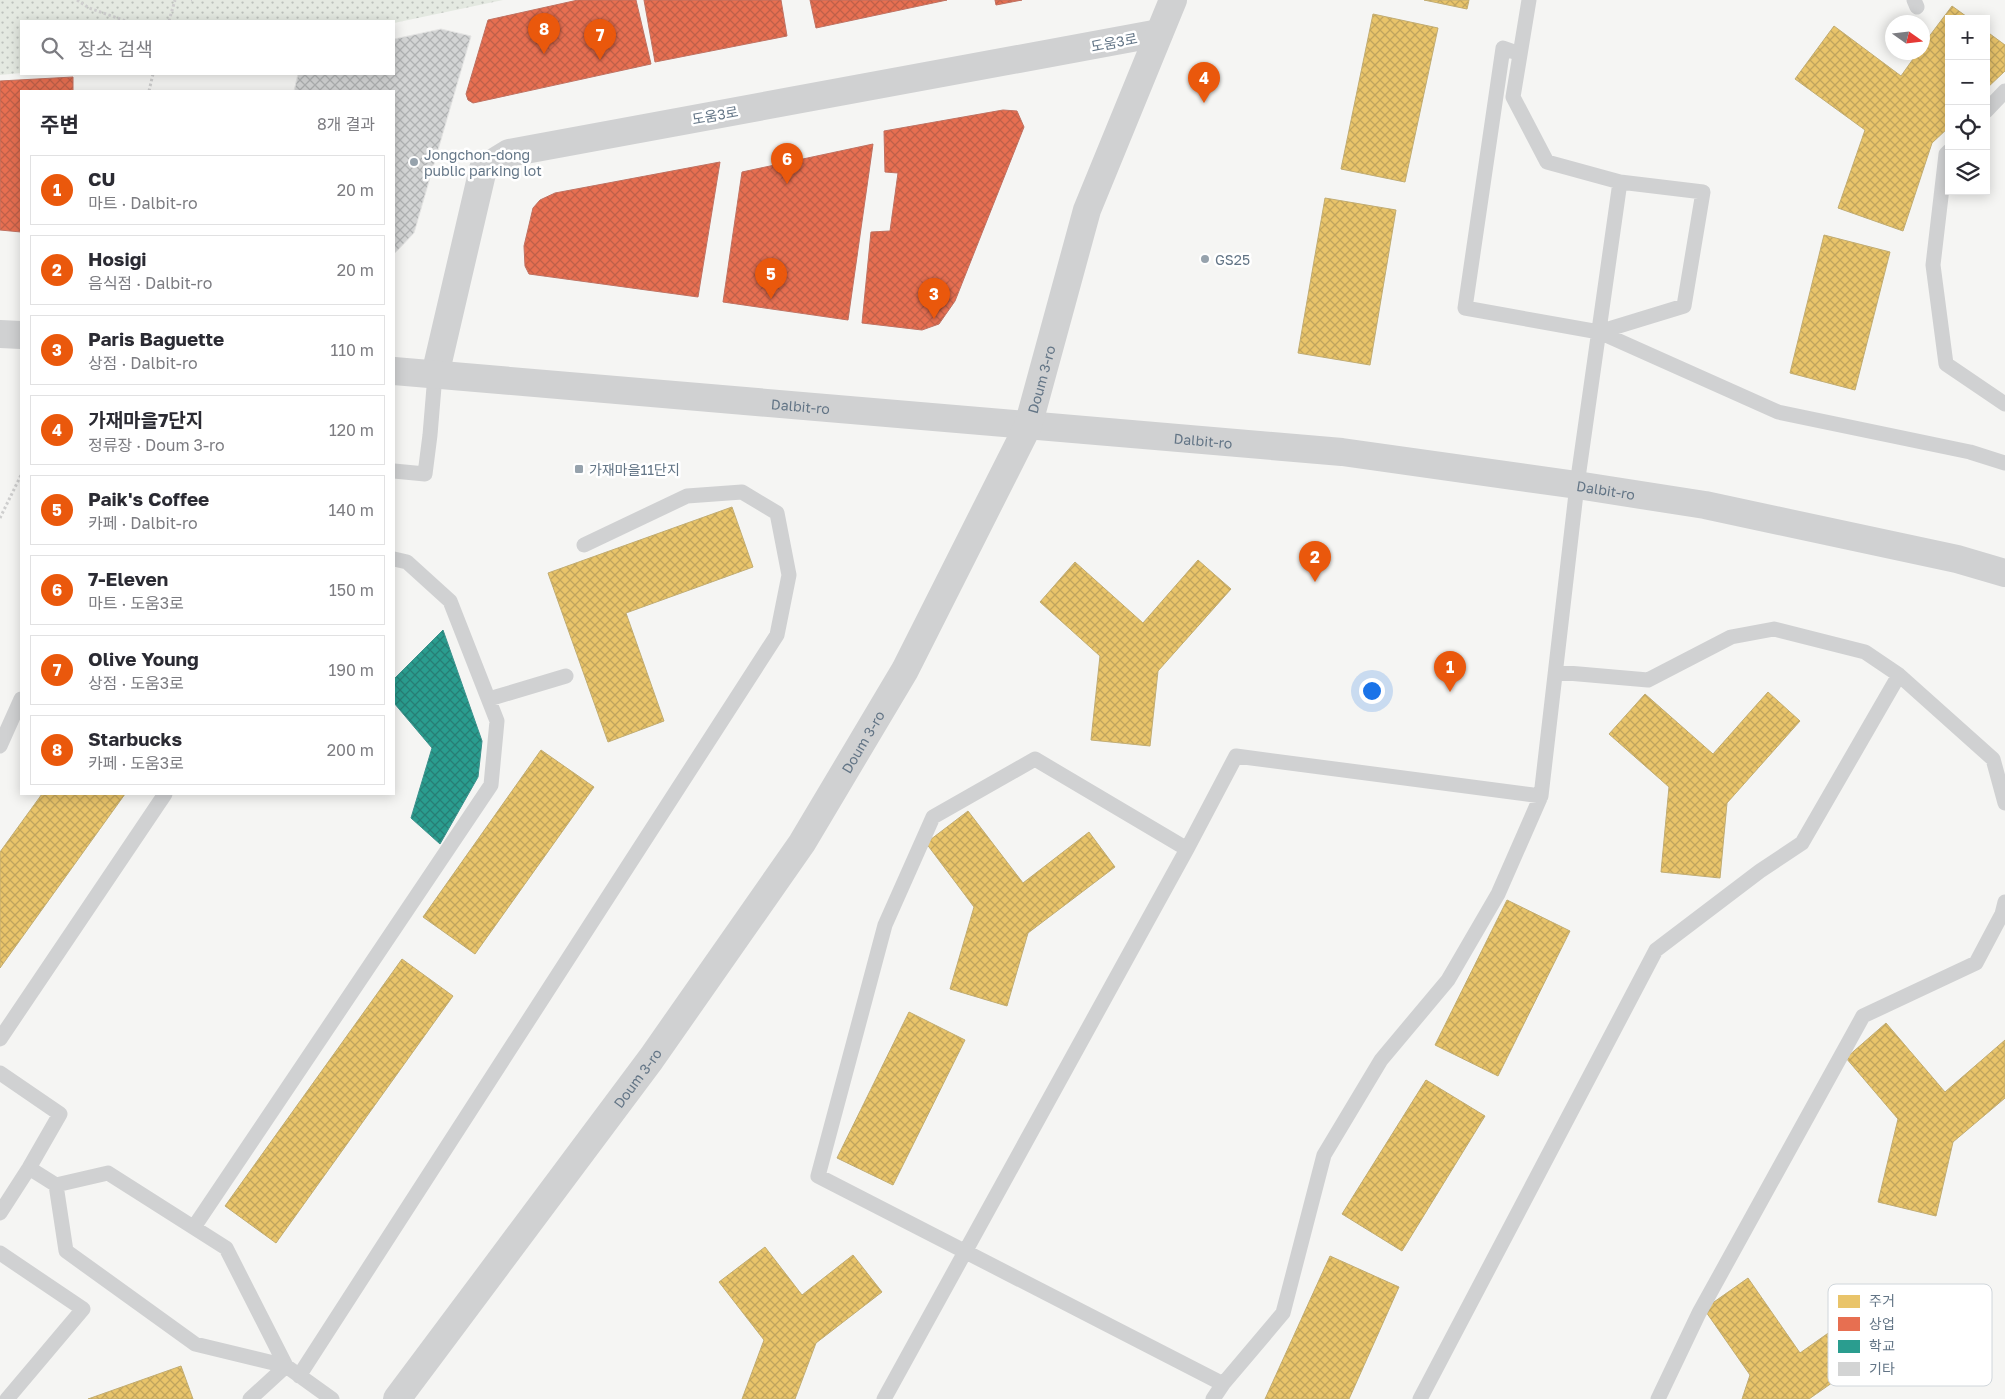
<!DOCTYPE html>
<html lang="ko">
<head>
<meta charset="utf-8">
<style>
  :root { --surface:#fff; --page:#f2f2f3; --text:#2b2b33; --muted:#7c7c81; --line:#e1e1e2; --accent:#ea580c }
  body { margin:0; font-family:"Golos Text","Noto Sans KR",sans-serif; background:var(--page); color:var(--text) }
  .controls { position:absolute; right:15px; top:15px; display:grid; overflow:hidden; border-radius:0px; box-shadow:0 2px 12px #0003 }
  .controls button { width:45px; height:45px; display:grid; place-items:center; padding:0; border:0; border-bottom:1px solid var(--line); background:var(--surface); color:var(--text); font:25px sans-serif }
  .compass { position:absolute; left:1885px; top:15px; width:45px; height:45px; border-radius:50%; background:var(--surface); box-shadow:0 2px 12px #0003; rotate:104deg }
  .you { position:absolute; left:1371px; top:690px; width:18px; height:18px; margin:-12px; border:4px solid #fff; border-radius:50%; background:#1a73e8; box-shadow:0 0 0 8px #1a73e833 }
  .badge { display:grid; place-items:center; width:32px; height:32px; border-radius:50%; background:var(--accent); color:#fff; font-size:16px; font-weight:700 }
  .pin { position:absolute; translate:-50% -41px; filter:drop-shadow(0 1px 2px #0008) }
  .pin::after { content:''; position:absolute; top:26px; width:18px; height:15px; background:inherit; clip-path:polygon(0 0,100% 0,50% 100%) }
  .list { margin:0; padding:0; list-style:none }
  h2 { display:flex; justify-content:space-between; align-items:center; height:65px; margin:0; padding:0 20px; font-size:21px }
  h2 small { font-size:16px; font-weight:400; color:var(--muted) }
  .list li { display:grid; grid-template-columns:32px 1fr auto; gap:15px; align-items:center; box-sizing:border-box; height:70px; margin:0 10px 10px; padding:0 10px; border:1px solid var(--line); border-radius:0px }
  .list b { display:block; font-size:19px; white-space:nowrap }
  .list p { margin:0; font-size:16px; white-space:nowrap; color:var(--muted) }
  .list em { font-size:16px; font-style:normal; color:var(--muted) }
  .icon { flex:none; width:28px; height:28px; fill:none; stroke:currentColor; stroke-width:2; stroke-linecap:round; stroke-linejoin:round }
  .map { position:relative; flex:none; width:2005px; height:1399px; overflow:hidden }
  .search { position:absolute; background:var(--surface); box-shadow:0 2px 12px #0003; left:20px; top:20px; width:375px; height:55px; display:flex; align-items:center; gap:12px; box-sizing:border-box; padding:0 18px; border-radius:0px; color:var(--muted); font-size:19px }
  .panel { position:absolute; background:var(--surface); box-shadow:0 2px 12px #0003; left:20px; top:90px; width:375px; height:705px; border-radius:0px }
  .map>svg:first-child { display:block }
  .grass { fill:url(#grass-dots) }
  .homes { fill:url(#homes-cross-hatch); stroke:#c1ac72 }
  .shops { fill:url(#shops-cross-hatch); stroke:#bf7161 }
  .schools { fill:url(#schools-cross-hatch); stroke:#3b918c }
  .building { fill:url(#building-cross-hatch); stroke:#e4e4e3 }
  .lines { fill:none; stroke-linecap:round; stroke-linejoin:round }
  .path { stroke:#cecece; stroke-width:3; stroke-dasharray:2.5 2.5; stroke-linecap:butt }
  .service { stroke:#d0d1d2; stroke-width:15 }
  .minor { stroke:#d0d1d2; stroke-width:28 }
  .tertiary { stroke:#d0d1d2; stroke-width:28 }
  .poi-dot { fill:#96a2ac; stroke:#fff; stroke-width:2 }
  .labels { text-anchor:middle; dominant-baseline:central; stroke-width:5; stroke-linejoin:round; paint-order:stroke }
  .street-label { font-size:14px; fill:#637586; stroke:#fff }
  .poi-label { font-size:14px; fill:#637586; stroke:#fff; text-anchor:start }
  .key { fill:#fff; stroke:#d0d6db; stroke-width:1 }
  .key-label { font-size:14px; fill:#637586 }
</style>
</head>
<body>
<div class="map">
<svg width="2005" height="1399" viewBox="0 0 2005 1399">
  <defs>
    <pattern id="grass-dots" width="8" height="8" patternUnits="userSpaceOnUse" patternTransform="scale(1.25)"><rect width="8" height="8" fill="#e4e9e1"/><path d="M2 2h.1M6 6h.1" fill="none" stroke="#bcc1bc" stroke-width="1.8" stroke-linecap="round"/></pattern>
    <pattern id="homes-cross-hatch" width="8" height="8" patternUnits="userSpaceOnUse" patternTransform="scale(1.25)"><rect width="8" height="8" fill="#e9c46a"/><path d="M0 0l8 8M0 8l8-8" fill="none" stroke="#c0a45d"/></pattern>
    <pattern id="shops-cross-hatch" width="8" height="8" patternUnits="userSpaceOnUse" patternTransform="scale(1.25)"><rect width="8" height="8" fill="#e76f51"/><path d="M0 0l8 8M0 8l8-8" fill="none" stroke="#bf6049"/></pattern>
    <pattern id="schools-cross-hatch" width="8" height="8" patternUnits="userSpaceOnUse" patternTransform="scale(1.25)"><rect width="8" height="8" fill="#2a9d8f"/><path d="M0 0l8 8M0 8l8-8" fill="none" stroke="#277e75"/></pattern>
    <pattern id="building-cross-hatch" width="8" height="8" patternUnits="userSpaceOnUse" patternTransform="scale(1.25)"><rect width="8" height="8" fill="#d3d4d4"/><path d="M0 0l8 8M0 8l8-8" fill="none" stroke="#afb1b2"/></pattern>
  </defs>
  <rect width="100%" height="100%" fill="#f5f5f3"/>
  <path class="grass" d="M0,0H503L394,23L21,21V73L0,75Z"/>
  <path class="homes" d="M1424,0H1469L1467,9Z
    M1952,6L1970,19H1949V127L1932,143L1903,231L1838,208L1865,130L1795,79L1834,26L1901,76L1918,52H1922V46Z
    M1373,14L1438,28L1405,182L1341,169Z
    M1986,31L2005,45V71L1986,89Z
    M1325,198L1396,210L1370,365L1298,353Z
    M1824,235L1890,252L1855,390L1790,373Z
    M732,507L753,567L626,613L664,721L608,742L548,573Z
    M1198,560L1231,589L1158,671L1150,746L1091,740L1100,656L1040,602L1075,562L1143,623Z
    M1768,692L1800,721L1727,803L1720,878L1661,872L1669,787L1609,734L1645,694L1713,754Z
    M541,750L594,787L475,954L423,917Z
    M42,794H125L0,968V852Z
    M968,811L1023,883L1089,832L1115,867L1028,933L1007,1006L950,989L974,907L926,843Z
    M1507,900L1570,931L1498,1076L1435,1045Z
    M402,959L453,996L276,1243L225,1206Z
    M909,1012L965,1040L893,1185L837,1158Z
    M1886,1023L1945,1092L2005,1040V1098L1953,1142L1936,1216L1878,1202L1898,1119L1846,1058Z
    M1426,1080L1485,1116L1402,1251L1342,1214Z
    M765,1247L802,1295L853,1255L882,1292L816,1343L795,1399H742L764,1340L719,1282Z
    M1330,1256L1399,1287L1349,1399H1265Z
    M1748,1278L1800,1353L1868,1305L1893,1340L1809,1399H1742L1750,1375L1704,1309Z
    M181,1366L193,1399H88Z"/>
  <path class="shops" d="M578,0H636L651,64L473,103L468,100L466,94L488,20Z
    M644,0H781L787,36L655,62Z
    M810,0H947L816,28Z
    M995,0H1022L996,5Z
    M73,77V91H21V232L0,230V81Z
    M1003,110L1017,111L1024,127L955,301L939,324L922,330L862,323L871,232L890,231L898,173L885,172L884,131Z
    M873,144L848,320L723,302L742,172Z
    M720,162L698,297L529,274L525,266L524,246L533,208L540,200L555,193Z"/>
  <path class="schools" d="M443,630L482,741L478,777L440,844L411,818L432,748L394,703V679Z"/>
  <path class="building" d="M441,29L471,36L414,233L394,254V91H294L298,74H394V39Z"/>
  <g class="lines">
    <path class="path" d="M77,0L89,8L126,21
      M191,0H192
      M169,21L175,0
      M149,91L153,74
      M0,518L21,475"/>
    <path class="service" d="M1529,0L1513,97L1547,162L1620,182
      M1914,0L1917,7
      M1520,54L1503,48L1465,308L1599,332L1778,412L1970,452L2005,463
      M1986,111L2005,91
      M1949,151L1946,154L1933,265L1946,364L2005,404
      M394,471L425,474L430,435L435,375
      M1556,672L1648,680L1731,637L1774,629L1865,652L1899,675L1993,759L2005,803
      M489,699L566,676
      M0,746L21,699
      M1187,849L1035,759L933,817L885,925L818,1176L1223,1384
      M0,1039L165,794
      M0,1073L60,1114L29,1168L0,1213
      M29,1168L56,1185L108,1173L226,1248L286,1366
      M56,1185L66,1251L195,1344L286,1366L332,1399
      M194,1227L491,785L497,721L450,601L407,562L394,559
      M0,1253L83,1309L7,1399
      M299,1376L777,635L789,575L777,513L742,492L687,496L584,545
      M250,1399L286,1366
      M884,1399L1187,849L1236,756L1541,796
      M1213,1399L1223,1384L1283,1313L1324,1155L1381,1060L1448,980L1498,894L1541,796L1577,485L1620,182L1703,192L1684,306L1599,332
      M1420,1399L1656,950L1760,871L1802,843L1899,675
      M1658,1399L1699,1313L1863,1016L1976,963L2002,914L2005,902"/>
    <path class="minor" d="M435,375L483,169L509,153L1159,33"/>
    <g class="tertiary">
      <path d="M0,334L21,335"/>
      <path id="s1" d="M394,371L1342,452L1577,485L1705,505L1957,559L2005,573"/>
      <path id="s2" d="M397,1399L651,1059L802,843L905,670L1028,426L1087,210L1173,0"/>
    </g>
  </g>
  <g class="poi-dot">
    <circle cx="414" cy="162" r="5"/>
    <circle cx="1205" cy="259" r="5"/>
    <rect x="574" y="464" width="10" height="10" rx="2.5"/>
  </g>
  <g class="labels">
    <g class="street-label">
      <text transform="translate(1114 42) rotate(-11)">도움3로</text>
      <text transform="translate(715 115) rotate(-10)">도움3로</text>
      <text stroke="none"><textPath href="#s2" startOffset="1211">Doum 3-ro</textPath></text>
      <text stroke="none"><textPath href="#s1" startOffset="408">Dalbit-ro</textPath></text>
      <text stroke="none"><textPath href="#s1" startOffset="812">Dalbit-ro</textPath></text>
      <text stroke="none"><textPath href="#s1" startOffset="1218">Dalbit-ro</textPath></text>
      <text stroke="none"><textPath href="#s2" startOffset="806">Doum 3-ro</textPath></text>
      <text stroke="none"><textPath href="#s2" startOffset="401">Doum 3-ro</textPath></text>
    </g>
    <g class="poi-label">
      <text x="424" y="154">Jongchon-dong<tspan x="424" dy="16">public parking lot</tspan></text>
      <text x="1215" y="259">GS25</text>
      <text x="589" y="469">가재마을11단지</text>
    </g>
  </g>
  <rect x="1828" y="1284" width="164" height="102" rx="8" class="key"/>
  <rect x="1838" y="1295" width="22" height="13" fill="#e9c46a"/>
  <rect x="1838" y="1317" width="22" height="14" fill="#e76f51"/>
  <rect x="1838" y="1340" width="22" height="13" fill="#2a9d8f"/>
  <rect x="1838" y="1362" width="22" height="14" fill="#d3d4d4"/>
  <g class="key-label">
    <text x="1869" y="1306">주거</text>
    <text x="1869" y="1329">상업</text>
    <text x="1869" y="1351">학교</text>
    <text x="1869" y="1374">기타</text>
  </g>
</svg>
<div class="controls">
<button>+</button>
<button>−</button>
<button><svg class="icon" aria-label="locate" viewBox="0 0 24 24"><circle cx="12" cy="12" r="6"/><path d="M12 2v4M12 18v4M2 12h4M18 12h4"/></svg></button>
<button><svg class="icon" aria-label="layers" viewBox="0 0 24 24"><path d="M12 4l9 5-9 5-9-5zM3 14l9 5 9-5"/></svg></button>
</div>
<svg class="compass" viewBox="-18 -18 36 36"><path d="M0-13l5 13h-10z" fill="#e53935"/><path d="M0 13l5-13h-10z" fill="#7c7c81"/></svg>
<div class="you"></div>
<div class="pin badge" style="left:1450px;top:692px">1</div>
<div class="pin badge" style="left:1315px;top:582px">2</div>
<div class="pin badge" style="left:934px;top:319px">3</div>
<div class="pin badge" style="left:1204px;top:103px">4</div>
<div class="pin badge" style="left:771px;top:299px">5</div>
<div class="pin badge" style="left:787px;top:184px">6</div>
<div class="pin badge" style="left:600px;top:60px">7</div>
<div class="pin badge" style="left:544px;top:54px">8</div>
<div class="search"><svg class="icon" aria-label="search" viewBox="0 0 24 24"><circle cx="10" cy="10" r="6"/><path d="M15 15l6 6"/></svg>장소 검색</div>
<section class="panel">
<h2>주변<small>8개 결과</small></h2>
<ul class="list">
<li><span class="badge">1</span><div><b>CU</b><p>마트 · Dalbit-ro</p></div><em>20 m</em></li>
<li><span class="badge">2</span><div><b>Hosigi</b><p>음식점 · Dalbit-ro</p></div><em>20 m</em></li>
<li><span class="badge">3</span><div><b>Paris Baguette</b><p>상점 · Dalbit-ro</p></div><em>110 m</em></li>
<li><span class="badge">4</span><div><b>가재마을7단지</b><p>정류장 · Doum 3-ro</p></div><em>120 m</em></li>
<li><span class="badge">5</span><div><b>Paik's Coffee</b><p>카페 · Dalbit-ro</p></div><em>140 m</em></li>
<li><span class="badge">6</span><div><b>7-Eleven</b><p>마트 · 도움3로</p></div><em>150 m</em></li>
<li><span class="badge">7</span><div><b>Olive Young</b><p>상점 · 도움3로</p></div><em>190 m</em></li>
<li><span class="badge">8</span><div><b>Starbucks</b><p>카페 · 도움3로</p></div><em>200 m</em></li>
</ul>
</section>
</div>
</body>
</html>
